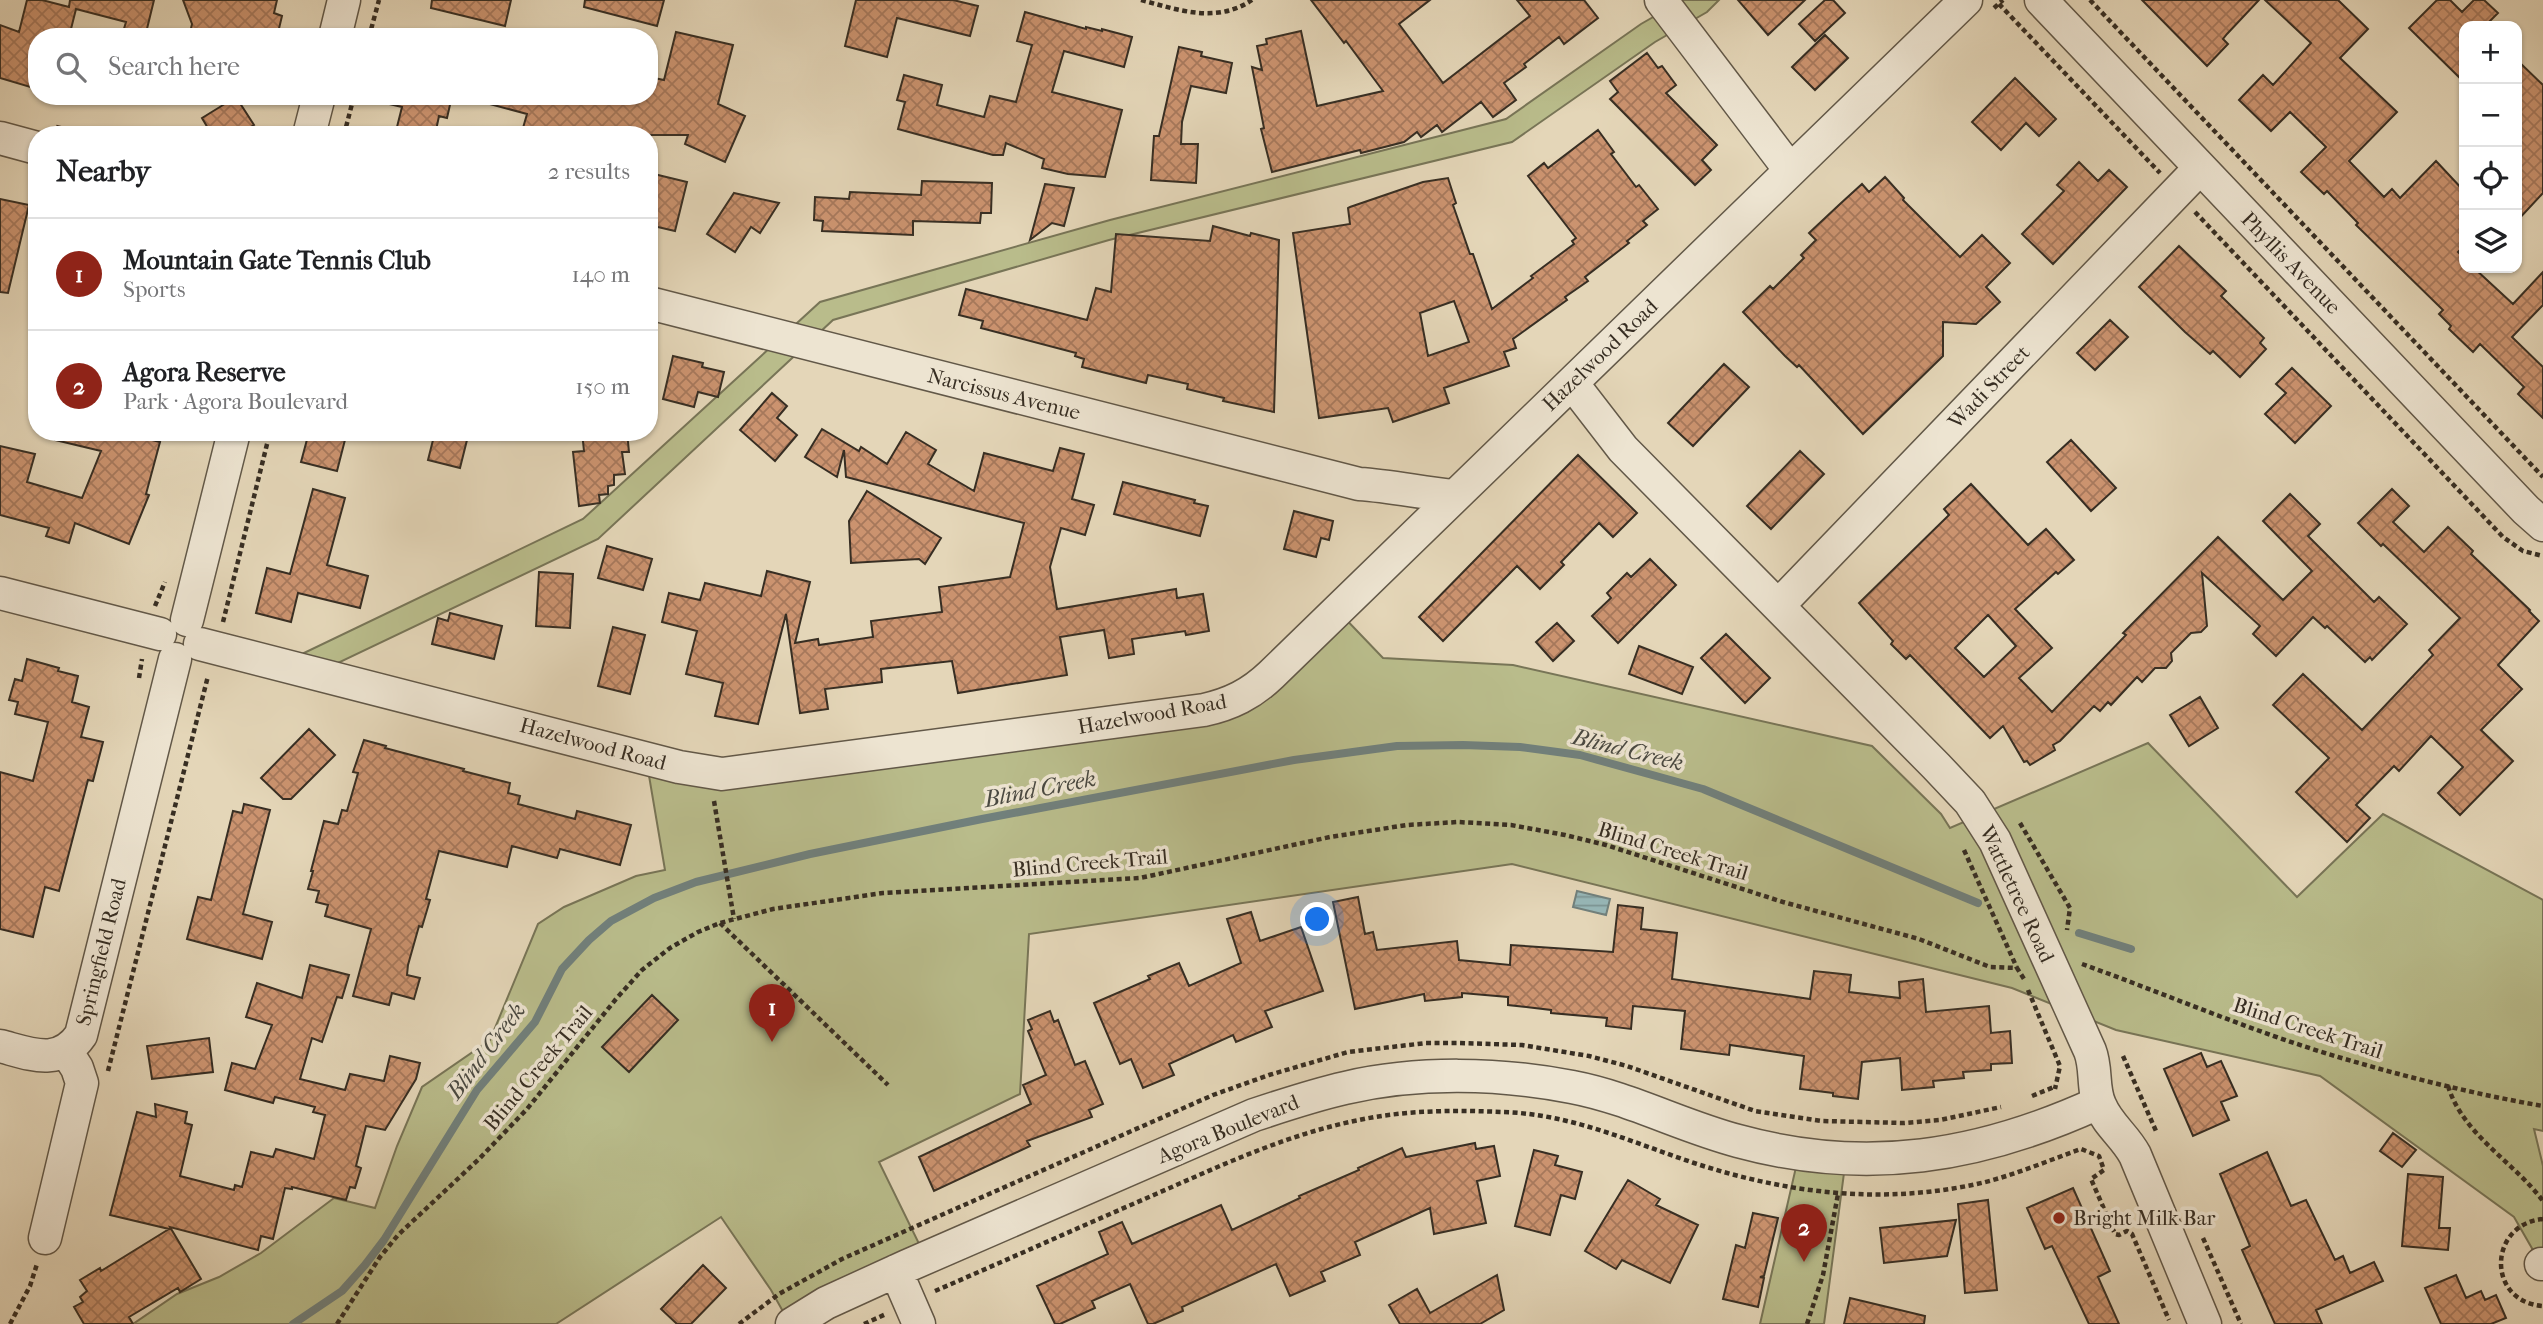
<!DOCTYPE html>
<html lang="en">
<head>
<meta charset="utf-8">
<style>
  :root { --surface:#fff; --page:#f2f2f2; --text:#202124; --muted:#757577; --line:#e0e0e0; --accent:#8f2418 }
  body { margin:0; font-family:"IM FELL French Canon",serif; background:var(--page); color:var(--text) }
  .controls { position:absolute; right:21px; top:21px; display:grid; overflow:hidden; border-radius:14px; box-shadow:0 2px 5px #0004 }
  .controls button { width:63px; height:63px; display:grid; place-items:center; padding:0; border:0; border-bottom:2px solid var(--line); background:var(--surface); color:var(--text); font:35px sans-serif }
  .you { position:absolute; left:1318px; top:920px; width:24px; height:24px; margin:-18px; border:5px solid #fff; border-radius:50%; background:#1a73e8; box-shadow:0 0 0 10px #1a73e833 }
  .badge { display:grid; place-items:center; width:46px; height:46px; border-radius:50%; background:var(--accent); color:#fff; font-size:23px; font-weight:700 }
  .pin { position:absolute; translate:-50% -58px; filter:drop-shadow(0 2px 4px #0008) }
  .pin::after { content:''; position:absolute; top:37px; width:24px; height:21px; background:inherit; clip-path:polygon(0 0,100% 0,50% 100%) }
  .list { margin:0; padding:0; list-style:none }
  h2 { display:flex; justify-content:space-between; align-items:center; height:91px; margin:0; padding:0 28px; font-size:30px }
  h2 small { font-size:23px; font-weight:400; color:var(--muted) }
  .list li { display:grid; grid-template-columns:46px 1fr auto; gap:21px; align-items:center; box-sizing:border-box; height:112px; padding:0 28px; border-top:2px solid var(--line) }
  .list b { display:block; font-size:26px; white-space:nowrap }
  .list p { margin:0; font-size:23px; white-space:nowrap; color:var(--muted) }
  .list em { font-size:23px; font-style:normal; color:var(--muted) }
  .icon { flex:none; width:38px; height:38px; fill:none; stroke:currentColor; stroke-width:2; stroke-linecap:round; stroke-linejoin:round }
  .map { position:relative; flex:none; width:2543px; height:1324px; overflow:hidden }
  .search { position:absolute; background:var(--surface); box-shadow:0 2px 5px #0004; left:28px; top:28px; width:630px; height:77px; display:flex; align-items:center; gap:18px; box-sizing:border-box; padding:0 24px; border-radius:28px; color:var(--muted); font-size:26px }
  .panel { position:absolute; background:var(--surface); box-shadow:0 2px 5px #0004; left:28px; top:126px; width:630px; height:315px; border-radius:28px }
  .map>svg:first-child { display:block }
  .park { fill:#b9bc8b; stroke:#787557; stroke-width:2 }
  .water { fill:url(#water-rules); stroke:#71807c; stroke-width:2 }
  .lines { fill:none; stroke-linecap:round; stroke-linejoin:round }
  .stream { stroke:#71807c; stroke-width:8 }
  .building { fill:url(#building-cross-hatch); stroke:#372e23; stroke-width:2; fill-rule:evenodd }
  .street-casing { stroke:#625848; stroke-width:35 }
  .path { stroke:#372e23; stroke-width:4.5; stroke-dasharray:5 3.5; stroke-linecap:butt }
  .street { stroke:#ede4d1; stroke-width:32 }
  .poi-dot { fill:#8f2418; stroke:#ede4d1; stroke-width:2.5 }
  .labels { text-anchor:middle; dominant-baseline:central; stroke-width:7; stroke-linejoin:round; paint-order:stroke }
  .street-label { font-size:21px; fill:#372e23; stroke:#ede4d1 }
  .poi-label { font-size:21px; fill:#372e23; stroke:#ede4d1; text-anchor:start }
  .water-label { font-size:23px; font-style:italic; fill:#4a4941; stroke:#ede4d1 }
</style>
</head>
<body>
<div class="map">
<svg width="2543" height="1324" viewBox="0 0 2543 1324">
  <defs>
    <pattern id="water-rules" width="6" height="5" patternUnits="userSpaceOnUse" patternTransform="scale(1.75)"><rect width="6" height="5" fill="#97b7b7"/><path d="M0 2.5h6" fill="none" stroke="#7c9594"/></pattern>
    <pattern id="building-cross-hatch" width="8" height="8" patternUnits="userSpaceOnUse" patternTransform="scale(1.75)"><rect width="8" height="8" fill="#cb936f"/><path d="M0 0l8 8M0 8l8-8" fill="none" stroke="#a6785b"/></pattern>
  </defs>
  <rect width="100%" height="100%" fill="#e4d6b8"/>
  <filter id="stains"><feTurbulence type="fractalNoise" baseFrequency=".00286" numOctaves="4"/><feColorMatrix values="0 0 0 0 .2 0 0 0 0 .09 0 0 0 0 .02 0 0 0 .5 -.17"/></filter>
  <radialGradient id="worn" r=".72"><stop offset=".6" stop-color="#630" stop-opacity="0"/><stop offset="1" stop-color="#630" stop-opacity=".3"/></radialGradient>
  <path class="park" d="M1683,0H1719L1707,12L1655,42L1512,142L1109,240L833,320L598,539L317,673L281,664L583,519L820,302L1110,220L1506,119L1641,24Z
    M1337,610L1383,658L1513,665L1872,746L1941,814L1950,828L2148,743L2297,897L2383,814L2543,900V1131L2534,1129L2543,1166V1256L2541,1264L2514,1217L2320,1076L2116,1030L2012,988L1512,864L1029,934L1020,1094L879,1162L926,1258L790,1324L771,1290L721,1217L556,1324H133L177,1294L219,1277L261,1253L334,1198L375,1208L397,1146L422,1087L490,1040L538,924L564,907L636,876L665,870L646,758L679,767L1204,710Z
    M1799,1154L1846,1158L1824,1324H1760Z"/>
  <path class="water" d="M1577,891L1610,899L1606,915L1573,907Z"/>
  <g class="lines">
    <path class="stream" d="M2079,933L2131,949
      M293,1324L342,1291L365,1265L384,1240L477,1090L535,1022L562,969L589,940L611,921L654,898L696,882L810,854L982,819L1294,760L1397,746L1463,745L1520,747L1580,755L1703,789L1978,903"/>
  </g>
  <path class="building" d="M27,0H42L69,7L70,0H154L145,37L123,32L126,22L76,9L69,37H37V89L0,78V25L19,32Z
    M183,0H277L274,13L282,16L277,37H189L192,24Z
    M432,0H511L505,26L431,8Z
    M585,0H664L657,26L584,7Z
    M856,0H953L978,6L970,36L897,18L887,57L845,46Z
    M1311,0H1430L1399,24L1443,83L1530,16L1517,0H1584L1598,18L1564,44L1559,37L1524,64L1526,67L1504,83L1516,100L1493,117L1481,102L1442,132L1437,125L1421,137L1417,132L1404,142L1361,153L1360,150L1272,172L1261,129L1264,128L1252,67L1262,70L1257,46L1267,44L1266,39L1301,31L1317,106L1383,91L1346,41L1344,43Z
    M1738,0H1805L1768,35Z
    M1825,0H1833L1845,13L1815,41L1799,24Z
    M2142,0H2259L2227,34L2223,39L2228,44L2207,66Z
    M2265,0H2338L2368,29L2340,58L2397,112L2349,161L2384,197L2392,189L2400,198L2436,161L2464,191V246L2458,252L2464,258V268H2474L2513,304L2543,272V305L2512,337L2543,367V418L2518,394L2524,387L2480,344L2473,352L2449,329L2451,326L2439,314L2443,310L2356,225L2358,223L2327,191L2324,194L2301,172L2326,147L2290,112L2271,131L2239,100L2263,75L2273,85L2311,43Z
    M2437,0H2450L2462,12L2474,0H2484L2498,13L2485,26H2464V82L2409,28Z
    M1025,12L1086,29V27L1102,31V29L1132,37L1124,67L1064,51L1052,92L1122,110L1105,177L1068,174L1042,168L1044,159L1006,143L1003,155H993L898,129L905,102L897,100L904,75L942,85L937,105L984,117L990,96L1016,102L1032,45L1017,41Z
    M676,32L733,45L718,104L745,116L725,162L685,144L688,135H521L527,114L486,103L487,96H649V77L664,80Z
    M1825,35L1848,58L1815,90L1792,67Z
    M1179,47L1202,52L1201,56L1232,63L1226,93L1191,86L1182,122L1181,144H1198L1196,183L1151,180L1154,136H1159Z
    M1647,53L1658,68L1662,66L1676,85L1666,93L1717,145L1702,160L1711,170L1695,185L1610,99L1618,92L1610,81Z
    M2517,60L2543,85V193L2517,221Z
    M2015,78L2056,119L2039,136L2026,123L2001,150L1972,122Z
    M390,96H452L447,118L439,116L435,135H395L402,107L389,104Z
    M236,97L254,125L238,135H212L202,118Z
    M1598,130L1614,152L1611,154L1636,187L1639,185L1658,209L1643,221L1647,225L1627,241L1629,243L1585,277L1588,281L1565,297L1567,300L1513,339L1516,348L1504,352L1509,366L1444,388L1449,403L1393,422L1388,408L1319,418L1293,233L1350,224L1348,208L1350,207L1423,182L1448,178L1456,203L1453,205L1470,254H1473L1492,309L1533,278L1531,276L1574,244L1572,241L1576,238L1528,176L1544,163L1548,168ZM1454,301L1469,342L1428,356L1420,313Z
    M2079,162L2098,181L2109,170L2127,187L2053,264L2022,234L2064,191L2057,185Z
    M654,174L687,182L675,231L649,225V194Z
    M1885,177L1904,198L1903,200L1960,257L1982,235L2010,263L1986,287L2000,302L1976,324L1943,322V356L1863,434L1799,365L1797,367L1785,356L1743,312L1770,286L1773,289L1804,258L1801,255L1816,240L1809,233L1840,204L1862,184L1869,192Z
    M922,181L992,183L991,213H981L980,223L913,221V235L822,231L823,221L814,220L815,197L849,199L850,192L921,195Z
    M1045,184L1074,188L1064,226L1052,223L1030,240Z
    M734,193L779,203L760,233L751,227L735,252L707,234Z
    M0,199L29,205L8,293L0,292Z
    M1213,226L1250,236L1251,233L1279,240L1274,412L1223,401L1224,398L1187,389L1188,384L1148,375L1146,383L1082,367L1084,359L1075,356L1076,353L981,328L983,321L959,315L966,289L1087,320L1096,288L1111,292L1116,234L1210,241Z
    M2179,246L2226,291L2221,296L2264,338L2260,343L2266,349L2240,377L2213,351L2210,354L2185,332L2139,287Z
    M2110,320L2128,337L2095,370L2077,353Z
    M673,356L703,363L702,367L724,372L718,397L698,392L694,407L663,399Z
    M1724,364L1749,387L1693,446L1668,423Z
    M2292,368L2331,406L2295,443L2265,414L2286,393L2276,384Z
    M772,393L787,406L777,418L797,435L775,461L740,430Z
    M822,429L859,451L861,447L887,464L906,432L936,450L928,464L974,491L984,453L1053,471L1060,448L1084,454L1072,499L1094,505L1085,535L1061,528L1050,567L1057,609L1176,589L1177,598L1203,594L1209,631L1186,635L1185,631L1132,639L1134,654L1109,658L1104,630L1060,637L1067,675L958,693L952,661L881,669L882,682L825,689L828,709L800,713L786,614L758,724L715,716L723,683L686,674L697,631L662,622L669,593L700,600L705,583L761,596L767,571L810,582L795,643L818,639L819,645L873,637L871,621L942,612L939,587L1010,577L1024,523L846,477L844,450L837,477L805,457Z
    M56,432H145L144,438L160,442L146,494L149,495L129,544L75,523L69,543L46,536L49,528L0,515V446L35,454L27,482L82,498L101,451L55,440Z
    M309,432H347L337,471L301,462Z
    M435,432H469L460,468L428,460Z
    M582,432H627L629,452H622L625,474L614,475V485L608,486V494L599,495L600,503L579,506L573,452L584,451Z
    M2071,440L2116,488L2091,511L2047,462Z
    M1800,451L1824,474L1771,529L1747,506Z
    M1578,455L1637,513L1613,537L1599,523L1561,562L1564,565L1540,589L1517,566L1443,641L1419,617Z
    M1123,482L1195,500L1194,503L1208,506L1200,536L1114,514Z
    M1971,484L2028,545L2046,529L2074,560L2058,574L2056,572L2015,609L2052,648L2019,678L2052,712L2126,635L2123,633L2218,537L2283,600L2312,571L2263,521L2290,494L2320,524L2308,536L2374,602L2379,597L2407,624L2372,660L2370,657L2365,662L2327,626L2325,628L2313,617L2276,656L2253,634L2260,626L2202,573L2207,626L2201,632L2191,633L2171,653L2172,661L2166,668H2155L2142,682L2137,677L2111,705L2108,702L2100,711L2094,706L2060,741L2053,745L2055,750L2030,765L2027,761L2024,762L2003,726L1990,738L1910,655L1906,659L1891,644L1893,641L1859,603L1949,515L1944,509ZM1988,615L2016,646L1984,677L1955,648Z
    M313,489L345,498L327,565L368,576L360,608L298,593L291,622L256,613L267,568L290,574Z
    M2392,489L2409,506L2393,522L2424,552L2448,527L2473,551L2471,554L2530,610L2529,611L2539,621L2498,665L2522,689L2481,730L2513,761L2460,815L2438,793L2463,767L2431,736L2399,771L2394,766L2356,805L2370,818L2347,842L2296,792L2329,758L2273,705L2303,674L2362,730L2433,655L2429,650L2460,618L2383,544L2381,546L2358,523Z
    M867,491L941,538L925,564L919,559L851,563L849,521Z
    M1294,511L1333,521L1329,540L1321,538L1316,557L1284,549Z
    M607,546L652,559L643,590L598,578Z
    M1650,559L1676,585L1618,643L1592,616L1611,598L1607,593L1627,573L1631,577Z
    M539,572L573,574L570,628L536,626Z
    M450,613L502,626L494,659L432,644L438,618L448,621Z
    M1557,623L1574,641L1553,661L1536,642Z
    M613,627L645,635L630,694L598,686Z
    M1726,634L1770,678L1745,703L1701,658Z
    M1639,646L1693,667L1682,694L1629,674Z
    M27,659L59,668L58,671L78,676L72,702L89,707L81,737L103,742L93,781L88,780L59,891L45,887L33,937L0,929V772L33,781L48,722L15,714L18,702L9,700L15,679L22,681Z
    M2200,697L2218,728L2189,746L2170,715Z
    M309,729L335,755L291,799H283L261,778Z
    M364,740L386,746L385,748L464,769L463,771L510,783L508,793L520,796L518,804L575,819L577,811L631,825L620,865L560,849L557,858L512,846L507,867L439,851L426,899L430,900L422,927L419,926L408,965L407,975L420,978L414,999L392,993L389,1005L353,996L371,929L325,916L328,905L316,902L319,891L308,889L313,871H311L324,821L338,824L342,810L347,811L358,773L353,772Z
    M244,804L270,810L243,914L272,922L262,959L187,939L198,897L211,900L233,811L242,813Z
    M1358,897L1365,934L1373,932L1377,950L1457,941L1459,960L1510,965L1511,945L1613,952L1618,905L1643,908L1641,929L1677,933L1672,979L1810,999L1814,971L1851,975L1849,992L1900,998L1899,982L1923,979L1926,1012L1989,1006L1991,1033L2010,1031L2012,1063L1991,1064V1070L1963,1072L1964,1078L1933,1081L1934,1087L1902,1090L1900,1058L1862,1062L1858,1099L1833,1096V1093L1800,1089L1804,1056L1730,1045L1729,1055L1681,1049L1685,1011L1633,1006L1631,1029L1606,1026L1607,1018L1551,1013V1010L1508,1005V997L1462,993V997L1425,1001L1424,994L1355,1009L1333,902Z
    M1251,912L1260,941L1301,927L1323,991L1265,1011L1272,1027L1236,1042L1233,1035L1169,1064L1174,1075L1143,1088L1131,1059L1120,1064L1094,1003L1150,979L1148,976L1179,963L1189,986L1241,963L1227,919Z
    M310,965L349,975L342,998L337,997L322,1042L312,1038L300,1079L345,1090L350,1074L384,1081L390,1056L420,1063L416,1079L385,1130L366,1126L356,1166L361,1168L355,1188L350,1187L346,1200L292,1187V1189L285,1188L273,1239L261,1236L258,1250L170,1227L201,1279L180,1292L178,1288L129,1317L133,1324H84L74,1307L83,1302L80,1297L87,1291L80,1280L100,1268L101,1271L169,1229L110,1215L137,1112L156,1117L155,1104L187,1112L185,1123L192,1125L180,1176L234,1190L235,1185L242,1187L251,1152L273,1157L276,1149L314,1159L325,1115L313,1112L315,1107L275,1097L273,1103L225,1090L232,1063L255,1069L272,1025L246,1017L257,983L302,998Z
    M652,995L678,1020L629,1072L602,1047Z
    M1050,1011L1054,1022L1058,1020L1075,1065L1085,1061L1103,1104L1089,1110L1092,1117L1027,1141L1030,1146L934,1191L919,1157L1031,1104L1023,1085L1046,1075L1028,1031L1032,1029L1028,1020Z
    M209,1038L213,1072L152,1079L147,1046Z
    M2201,1053L2207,1067L2221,1061L2237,1096L2221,1102L2229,1120L2193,1136L2164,1069Z
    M2393,1133L2416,1150L2402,1167L2380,1151Z
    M1475,1143L1476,1149L1494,1146L1500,1176L1477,1181L1486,1223L1434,1234L1430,1208L1355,1242L1360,1255L1321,1272L1325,1281L1290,1296L1276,1264L1182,1307L1183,1311L1153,1324H1148L1130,1284L1092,1301L1095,1308L1060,1324H1055L1037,1286L1108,1254L1099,1232L1122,1222L1132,1244L1221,1205L1232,1230L1300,1198L1299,1196L1359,1170L1358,1168L1402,1148L1406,1157Z
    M1534,1150L1558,1156L1555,1165L1582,1172L1575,1199L1561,1195L1550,1235L1515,1226Z
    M2267,1152L2291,1206L2306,1200L2335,1260L2343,1256L2350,1273L2374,1262L2383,1281L2316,1310L2322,1324H2275L2242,1250L2250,1246L2220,1174Z
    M2408,1174L2443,1177L2439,1228H2450L2448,1250L2402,1246Z
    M1628,1180L1660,1199L1656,1205L1698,1225L1670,1283L1622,1260L1616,1269L1585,1251Z
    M2073,1188L2110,1271L2098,1277L2119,1324H2089L2052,1246L2045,1249L2027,1208Z
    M1988,1200L1997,1290L1965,1293L1958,1204Z
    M1753,1213L1778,1218L1764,1276L1760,1277L1764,1278L1758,1307L1723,1299L1736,1245L1745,1248Z
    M1956,1220L1947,1256L1884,1263L1880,1228Z
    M703,1265L726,1288L691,1324H677L661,1309Z
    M1497,1275L1504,1310L1480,1324H1400L1389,1305L1417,1289L1430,1313Z
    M2456,1275L2466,1298L2481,1291L2485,1300L2496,1295L2506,1318L2491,1324H2441L2425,1288Z
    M1850,1298L1925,1316L1924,1324H1844Z"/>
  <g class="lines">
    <defs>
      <path id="street" d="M1661,0L1790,170
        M2041,0L2526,510L2543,525
        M335,37L344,0
        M309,135L319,96
        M0,138L37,148
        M649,303L1359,484C1391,486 1422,493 1454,496
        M1572,383L1623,449L1936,766L1970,802L1995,841L2090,1051C2097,1069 2092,1088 2100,1105C2108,1125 2125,1136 2135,1155L2205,1324
        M0,593L160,634
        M1778,606L2200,168
        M187,620L234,432
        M200,644L679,767L722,774L1204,710C1231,704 1251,694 1271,675L1966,0
        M0,1046C31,1054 59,1067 81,1035L175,659
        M45,1238L82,1083L77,1068L66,1051
        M2541,1264H2543
        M896,1271L919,1324
        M792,1324L826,1303L907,1266L1254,1115C1284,1105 1314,1095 1345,1088C1418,1071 1499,1073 1572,1087C1630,1098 1681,1126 1738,1141C1866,1176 1980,1157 2098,1103"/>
    </defs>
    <use href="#street" class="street-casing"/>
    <path class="path" d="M1141,0C1179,10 1216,24 1252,0
      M2090,0L2543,477
      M1999,4L2160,173
      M1994,8L2003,0
      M369,37L379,0
      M56,127L86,135
      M344,135L354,96
      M2195,212L2503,537L2523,551L2543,556
      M155,606L165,582
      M223,622L270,432
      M139,678L142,659
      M714,801L734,919
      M2020,823L2070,908L2067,930
      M1964,850L2017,968
      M720,923L888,1085
      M2082,964C2171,996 2260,1035 2352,1061C2414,1079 2479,1095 2543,1106
      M2028,990L2060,1066L2055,1089
      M2123,1056L2156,1131
      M108,1071L208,676
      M2448,1086C2463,1135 2514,1162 2543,1201
      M2032,1096L2054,1087
      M2543,1219C2488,1224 2486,1302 2543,1306
      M2203,1238L2241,1324
      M935,1291C1009,1259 1082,1226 1156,1194C1222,1165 1288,1134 1359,1120C1406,1110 1456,1110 1503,1112C1571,1114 1631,1142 1694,1163C1783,1192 1874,1204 1967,1186C2006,1179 2044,1162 2081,1149L2099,1156L2104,1170L2091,1179L2115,1234L2119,1235L2127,1231L2132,1234L2169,1320
      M10,1324L30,1286L37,1264
      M337,1324L380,1257L398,1235L480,1158L527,1109L616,999L642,970L670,948L698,932L720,923L773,909L883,893L1140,878L1330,837L1407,825L1458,822L1511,825L1565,835L1606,845L1783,902L1919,939L1990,967L2017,968L2024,979
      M739,1324L779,1294L842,1259L1213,1095L1269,1075L1348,1052L1426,1043H1458L1522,1045L1589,1056L1627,1066L1755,1111L1822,1121L1904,1123L1940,1120L2001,1107
      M864,1324L886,1314
      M1807,1324L1823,1275L1838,1194"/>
    <use href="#street" class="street"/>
  </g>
  <circle class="poi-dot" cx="2059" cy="1218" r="7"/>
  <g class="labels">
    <g class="street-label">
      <text transform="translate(2291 263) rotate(46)">Phyllis Avenue</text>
      <text transform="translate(1600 355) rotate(-44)">Hazelwood Road</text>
      <text transform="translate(1989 387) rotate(-46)">Wadi Street</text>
      <text transform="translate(1004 394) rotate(14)">Narcissus Avenue</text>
      <text transform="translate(1152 714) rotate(-10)">Hazelwood Road</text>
      <text transform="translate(593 744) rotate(15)">Hazelwood Road</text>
      <text transform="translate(1673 851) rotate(17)">Blind Creek Trail</text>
      <text transform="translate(1090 863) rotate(-5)">Blind Creek Trail</text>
      <text transform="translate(2017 894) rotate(65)">Wattletree Road</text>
      <text transform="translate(101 952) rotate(-76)">Springfield Road</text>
      <text transform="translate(2308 1028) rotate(18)">Blind Creek Trail</text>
      <text transform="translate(538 1068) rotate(-50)">Blind Creek Trail</text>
      <text transform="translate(1228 1129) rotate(-22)">Agora Boulevard</text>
    </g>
    <g class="poi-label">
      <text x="2073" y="1218">Bright Milk Bar</text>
    </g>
    <g class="water-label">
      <text transform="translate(1628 750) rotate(14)">Blind Creek</text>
      <text transform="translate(1040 789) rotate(-11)">Blind Creek</text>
      <text transform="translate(486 1051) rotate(-53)">Blind Creek</text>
    </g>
  </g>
  <rect width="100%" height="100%" filter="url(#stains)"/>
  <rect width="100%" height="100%" fill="url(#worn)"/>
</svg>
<div class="controls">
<button>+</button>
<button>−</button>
<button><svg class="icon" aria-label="locate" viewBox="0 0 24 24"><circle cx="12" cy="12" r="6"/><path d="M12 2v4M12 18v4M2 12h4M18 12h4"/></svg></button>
<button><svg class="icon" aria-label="layers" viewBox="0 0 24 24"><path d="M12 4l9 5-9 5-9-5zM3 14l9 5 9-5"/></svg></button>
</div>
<div class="you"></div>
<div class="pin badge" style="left:772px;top:1042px">1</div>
<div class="pin badge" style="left:1804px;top:1262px">2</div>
<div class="search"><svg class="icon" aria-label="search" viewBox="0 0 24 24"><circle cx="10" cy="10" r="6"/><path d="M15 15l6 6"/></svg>Search here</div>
<section class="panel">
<h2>Nearby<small>2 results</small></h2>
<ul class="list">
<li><span class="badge">1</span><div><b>Mountain Gate Tennis Club</b><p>Sports</p></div><em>140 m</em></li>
<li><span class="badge">2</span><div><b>Agora Reserve</b><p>Park · Agora Boulevard</p></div><em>150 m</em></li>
</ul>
</section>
</div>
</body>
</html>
